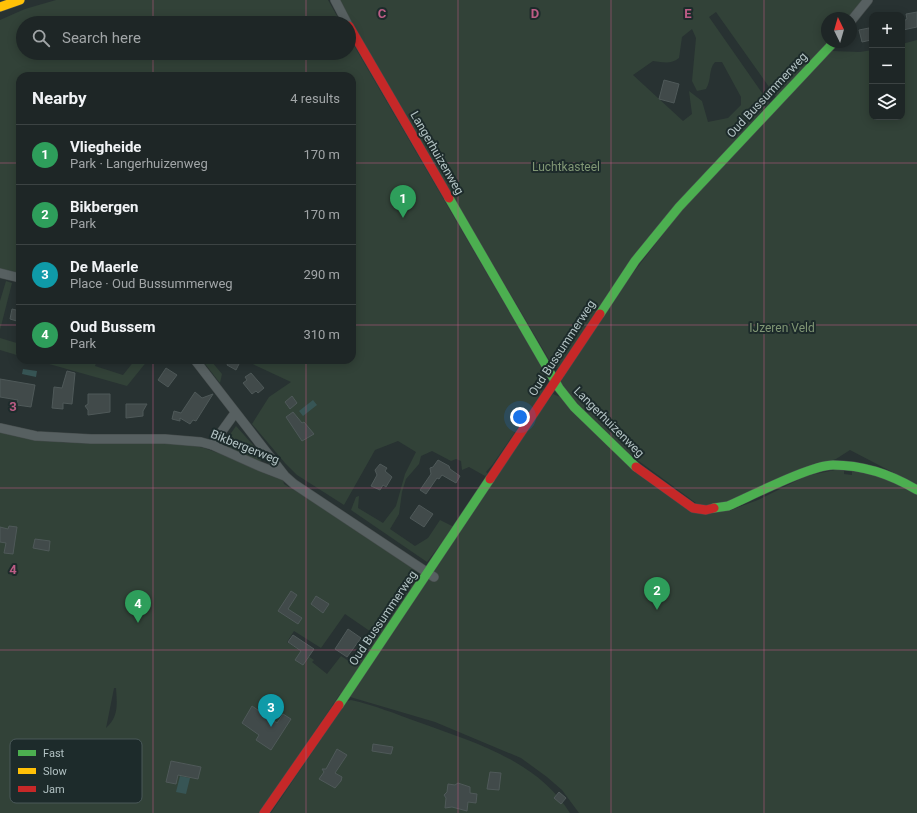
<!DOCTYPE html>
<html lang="en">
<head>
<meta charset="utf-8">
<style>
  :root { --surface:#1e2626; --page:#262e2e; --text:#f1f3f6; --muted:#a1a5a7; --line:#3c4343; --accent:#829090 }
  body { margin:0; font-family:Roboto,sans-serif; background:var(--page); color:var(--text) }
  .controls { position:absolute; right:12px; top:12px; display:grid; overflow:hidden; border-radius:8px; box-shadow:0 2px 10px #0003 }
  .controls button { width:36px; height:36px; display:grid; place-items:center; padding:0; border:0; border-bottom:1px solid var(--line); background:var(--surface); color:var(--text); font:20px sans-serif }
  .compass { position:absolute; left:821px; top:12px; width:36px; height:36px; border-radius:50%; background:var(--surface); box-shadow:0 2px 10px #0003; rotate:355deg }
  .you { position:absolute; left:520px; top:417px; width:14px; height:14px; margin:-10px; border:3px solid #fff; border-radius:50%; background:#1a73e8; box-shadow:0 0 0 6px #1a73e833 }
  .badge { display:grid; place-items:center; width:26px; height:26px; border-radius:50%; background:var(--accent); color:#fff; font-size:13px; font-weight:700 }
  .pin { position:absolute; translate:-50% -33px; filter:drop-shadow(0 1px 2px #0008) }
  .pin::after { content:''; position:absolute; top:21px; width:14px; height:12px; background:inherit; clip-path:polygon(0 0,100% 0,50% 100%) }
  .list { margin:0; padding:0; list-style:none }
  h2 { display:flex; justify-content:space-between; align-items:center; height:52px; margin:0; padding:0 16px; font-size:17px }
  h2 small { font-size:13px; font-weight:400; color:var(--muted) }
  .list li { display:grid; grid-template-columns:26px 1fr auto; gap:12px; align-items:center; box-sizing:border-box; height:60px; padding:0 16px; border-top:1px solid var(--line) }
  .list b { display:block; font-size:15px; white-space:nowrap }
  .list p { margin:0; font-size:13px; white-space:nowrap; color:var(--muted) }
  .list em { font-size:13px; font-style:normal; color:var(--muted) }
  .icon { flex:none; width:22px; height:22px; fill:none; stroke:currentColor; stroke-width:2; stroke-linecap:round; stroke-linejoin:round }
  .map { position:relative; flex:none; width:917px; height:813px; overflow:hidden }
  .search { position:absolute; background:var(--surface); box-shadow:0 2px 10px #0003; left:16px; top:16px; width:340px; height:44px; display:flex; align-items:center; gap:10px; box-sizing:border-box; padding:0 14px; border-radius:22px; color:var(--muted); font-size:15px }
  .panel { position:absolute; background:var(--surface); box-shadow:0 2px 10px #0003; left:16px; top:72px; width:340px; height:292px; border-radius:12px }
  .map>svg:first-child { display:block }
  .green { fill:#324238; fill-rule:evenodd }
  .water { fill:#375555 }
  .building { fill:#414a4a; stroke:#4f5959 }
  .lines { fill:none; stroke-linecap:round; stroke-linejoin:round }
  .street-casing { stroke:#464d4d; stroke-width:10 }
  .fast-casing { stroke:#464d4d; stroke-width:10 }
  .slow-casing { stroke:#464d4d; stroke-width:10 }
  .jam-casing { stroke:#464d4d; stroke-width:10 }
  .street { stroke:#576061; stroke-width:9 }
  .fast { stroke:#4caf50; stroke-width:9 }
  .slow { stroke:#ffc107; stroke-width:9 }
  .jam { stroke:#c62828; stroke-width:9 }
  .grid { fill:none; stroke:#bc5c85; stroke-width:1; stroke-opacity:0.55 }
  .labels { text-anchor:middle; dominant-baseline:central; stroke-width:4; stroke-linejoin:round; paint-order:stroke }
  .street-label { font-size:12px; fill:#b2c2c3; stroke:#1d2b2b }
  .park-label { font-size:12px; fill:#809674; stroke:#1d2b2b }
  .key { fill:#1d2b2b; stroke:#4a5859; stroke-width:1 }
  .key-label { font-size:11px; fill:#b2c2c3 }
  .grid-label { font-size:13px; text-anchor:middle; font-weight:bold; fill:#bc5c85; stroke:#1d2b2b; stroke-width:4; stroke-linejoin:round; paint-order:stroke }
</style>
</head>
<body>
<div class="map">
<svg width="917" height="813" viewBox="0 0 917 813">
  <rect width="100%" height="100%" fill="#283232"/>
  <path class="green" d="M56,0H328L341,23H23V53H349V37L542,368L545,381L543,391L493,464L486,472L488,474L485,476L469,467L462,470L461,461L456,459L451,461L432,451L421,456L419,464L406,479L402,492L399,514L390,529L415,546L428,538L440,520L454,527L427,562L351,510L356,497L359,496L358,508L383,523L396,506L405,474L416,452L398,441L375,450L344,505L297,475L285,463L252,424L269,397L291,382L244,360H352V76H20V274L0,269V20L25,9Z
    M337,0H867L851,18H827V42L779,101L716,12L709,17L769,103L738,138L559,368H554ZM692,29L696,38L692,81L697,91L706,89C712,79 708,70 715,62H722L741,97V105L728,118L708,122L702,101L689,91L692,114L683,121L633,75L653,61C663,62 670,65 679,58L682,37Z
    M917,40V485L850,450L836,459L803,469L726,503L700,506L602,434L560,383L628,276L681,209L832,51L860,52L872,50V117H902V44Z
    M6,281L12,283L0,330V301Z
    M0,338L20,344V356L0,350Z
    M35,360H72L86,364L87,360H97L95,366L123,375L135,360H148L127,386Z
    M202,360H213L212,362L222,374L220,383Z
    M553,394L560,397L673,498L728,511L758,500L806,476L835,470H844V474L852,475V471L884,477L917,495V813H579L562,790L547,777L521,758L435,722L340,694L260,813H0V432C45,446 95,443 142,443C155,443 170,442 184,444C220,448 249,470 283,480L284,484L361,530L420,574ZM345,614L377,636L355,665L341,656L327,674L312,662L314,660L287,642L294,631L321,648ZM114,688H116C117,703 119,717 106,728Z
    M236,426L264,457L259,462L222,446Z
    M351,700C374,705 396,714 418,722C473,742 537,760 570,813H271L347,701Z"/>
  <path class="water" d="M23,369L37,371L36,377L22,374Z
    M313,400L317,405L303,416L299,411Z
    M180,776L190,778L186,794L176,792Z"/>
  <path class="building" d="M917,12V27L903,30L902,22L907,19L906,14Z
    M869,28L871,40L862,42L859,30Z
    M664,80L679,84L674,103L659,99Z
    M12,309L20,311V322L10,319Z
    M229,360L240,362L236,370L227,365Z
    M166,368L177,375L168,387L158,380Z
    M67,371L75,373L72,404L63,403V409L52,408L54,387L62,388Z
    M251,373L264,388L258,393L256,391L252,394L243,383L247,380L245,377Z
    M0,379L35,385L31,407L17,405L18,400L0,397Z
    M195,392L202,398L213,394L196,421L193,420L190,424L180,418V421L172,419L174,411L181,413Z
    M88,394H110V412L88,415V410L85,406L88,404Z
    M292,396L297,403L290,409L285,402Z
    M126,404H147L143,411V416L126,418Z
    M293,412L302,423L304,422L314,434L302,441L286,417Z
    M438,460L449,466L450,469L460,476L456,483L442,475L439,479L437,478L426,494L420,490L431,474L430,468L433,467Z
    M380,464L387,468L385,471L392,477L386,487L383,485L380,490L371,486L377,475L375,470Z
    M419,505L433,514L424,527L410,518Z
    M9,526L17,527L13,554L4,553L6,543L0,542V527L8,529Z
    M35,539L50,541L49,551L33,548Z
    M291,591L297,595L288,609L302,618L298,624L278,611Z
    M316,596L329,604L323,613L311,604Z
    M348,629L361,638L347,657L335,649Z
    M293,635L314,649L303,665L295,660L301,651L288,642Z
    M252,706L277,723L283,714L291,719L271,750L256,740L259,735L242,723Z
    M373,744L393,747L391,754L372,751Z
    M337,749L347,755L335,773L342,777L341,781L335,788L319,779L324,772L322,769H326Z
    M171,761L201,767L198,779L178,775L176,784L166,782Z
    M490,772L501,773L499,790L487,789Z
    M458,783L470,787V793L477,794L476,803L468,802L467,811L452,807L445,808L446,798L444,795L447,792L448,784L455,785Z
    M559,792L566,798L561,804L554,798Z"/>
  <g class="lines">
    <defs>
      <path id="street" d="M335,0L347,23
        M851,21L868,0
        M0,273L20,278
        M195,360L285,476
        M0,428L36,436L91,439H165L201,442L212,445L259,466L285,476L294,484L434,577
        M212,445L235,413"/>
      <path id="fast" d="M449,198L559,388L574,407L636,467
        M600,314L635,261L679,207L834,42
        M714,508L728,506C751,496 811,465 833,465C863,465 892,475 917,490
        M339,705L490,479"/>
      <path id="slow" d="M0,7L20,0"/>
      <path id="jam" d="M349,26L449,198
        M636,467L693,508L706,510L714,508
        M490,479L600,314
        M264,813L339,705"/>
    </defs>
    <use href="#street" class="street-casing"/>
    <use href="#fast" class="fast-casing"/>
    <use href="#slow" class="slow-casing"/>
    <use href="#jam" class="jam-casing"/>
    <use href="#street" class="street"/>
    <use href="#fast" class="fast"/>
    <use href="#slow" class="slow"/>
    <use href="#jam" class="jam"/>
  </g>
  <path class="grid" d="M153,0V23M306,0V23M458,0V813M611,0V813M764,0V813M153,53V76M306,53V76M0,163H20M352,163H917M0,325H20M352,325H917M153,360V813M306,360V813M0,488H917M0,650H917"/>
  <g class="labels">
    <g class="street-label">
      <text transform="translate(767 95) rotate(-47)">Oud Bussummerweg</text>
      <text transform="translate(437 153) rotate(60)">Langerhuizenweg</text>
      <text transform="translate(562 348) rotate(-57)">Oud Bussummerweg</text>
      <text transform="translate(609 422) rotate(45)">Langerhuizenweg</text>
      <text transform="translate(245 447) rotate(22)">Bikbergerweg</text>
      <text transform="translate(383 618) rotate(-56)">Oud Bussummerweg</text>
    </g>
    <g class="park-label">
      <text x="566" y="167">Luchtkasteel</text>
      <text x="782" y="328">IJzeren Veld</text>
    </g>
  </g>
  <rect x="10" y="739" width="132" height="64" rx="6" class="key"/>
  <rect x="18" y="750" width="18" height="6" fill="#4caf50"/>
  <rect x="18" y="768" width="18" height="6" fill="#ffc107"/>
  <rect x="18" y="786" width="18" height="6" fill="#c62828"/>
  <g class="key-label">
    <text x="43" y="757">Fast</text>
    <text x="43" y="775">Slow</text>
    <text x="43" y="793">Jam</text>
  </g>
  <g class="grid-label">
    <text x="382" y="18">C</text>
    <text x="535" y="18">D</text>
    <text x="688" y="18">E</text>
    <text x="13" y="411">3</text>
    <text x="13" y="574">4</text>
  </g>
</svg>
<div class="controls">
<button>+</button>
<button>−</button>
<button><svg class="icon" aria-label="layers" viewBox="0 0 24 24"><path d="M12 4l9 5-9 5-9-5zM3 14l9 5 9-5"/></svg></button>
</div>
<svg class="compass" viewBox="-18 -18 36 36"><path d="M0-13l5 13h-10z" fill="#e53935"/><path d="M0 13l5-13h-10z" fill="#a1a5a7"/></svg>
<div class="you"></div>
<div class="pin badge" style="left:403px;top:218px;background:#2e9e5b">1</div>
<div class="pin badge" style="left:657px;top:610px;background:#2e9e5b">2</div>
<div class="pin badge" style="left:271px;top:727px;background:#0f9aa8">3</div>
<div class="pin badge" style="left:138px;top:623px;background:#2e9e5b">4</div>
<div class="search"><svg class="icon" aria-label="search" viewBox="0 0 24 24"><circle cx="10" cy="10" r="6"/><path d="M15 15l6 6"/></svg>Search here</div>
<section class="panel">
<h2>Nearby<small>4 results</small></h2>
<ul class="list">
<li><span class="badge" style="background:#2e9e5b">1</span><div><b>Vliegheide</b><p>Park · Langerhuizenweg</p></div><em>170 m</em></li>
<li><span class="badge" style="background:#2e9e5b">2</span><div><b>Bikbergen</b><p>Park</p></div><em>170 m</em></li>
<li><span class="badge" style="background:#0f9aa8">3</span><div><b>De Maerle</b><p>Place · Oud Bussummerweg</p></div><em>290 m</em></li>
<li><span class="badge" style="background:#2e9e5b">4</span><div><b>Oud Bussem</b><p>Park</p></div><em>310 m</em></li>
</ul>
</section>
</div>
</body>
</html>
